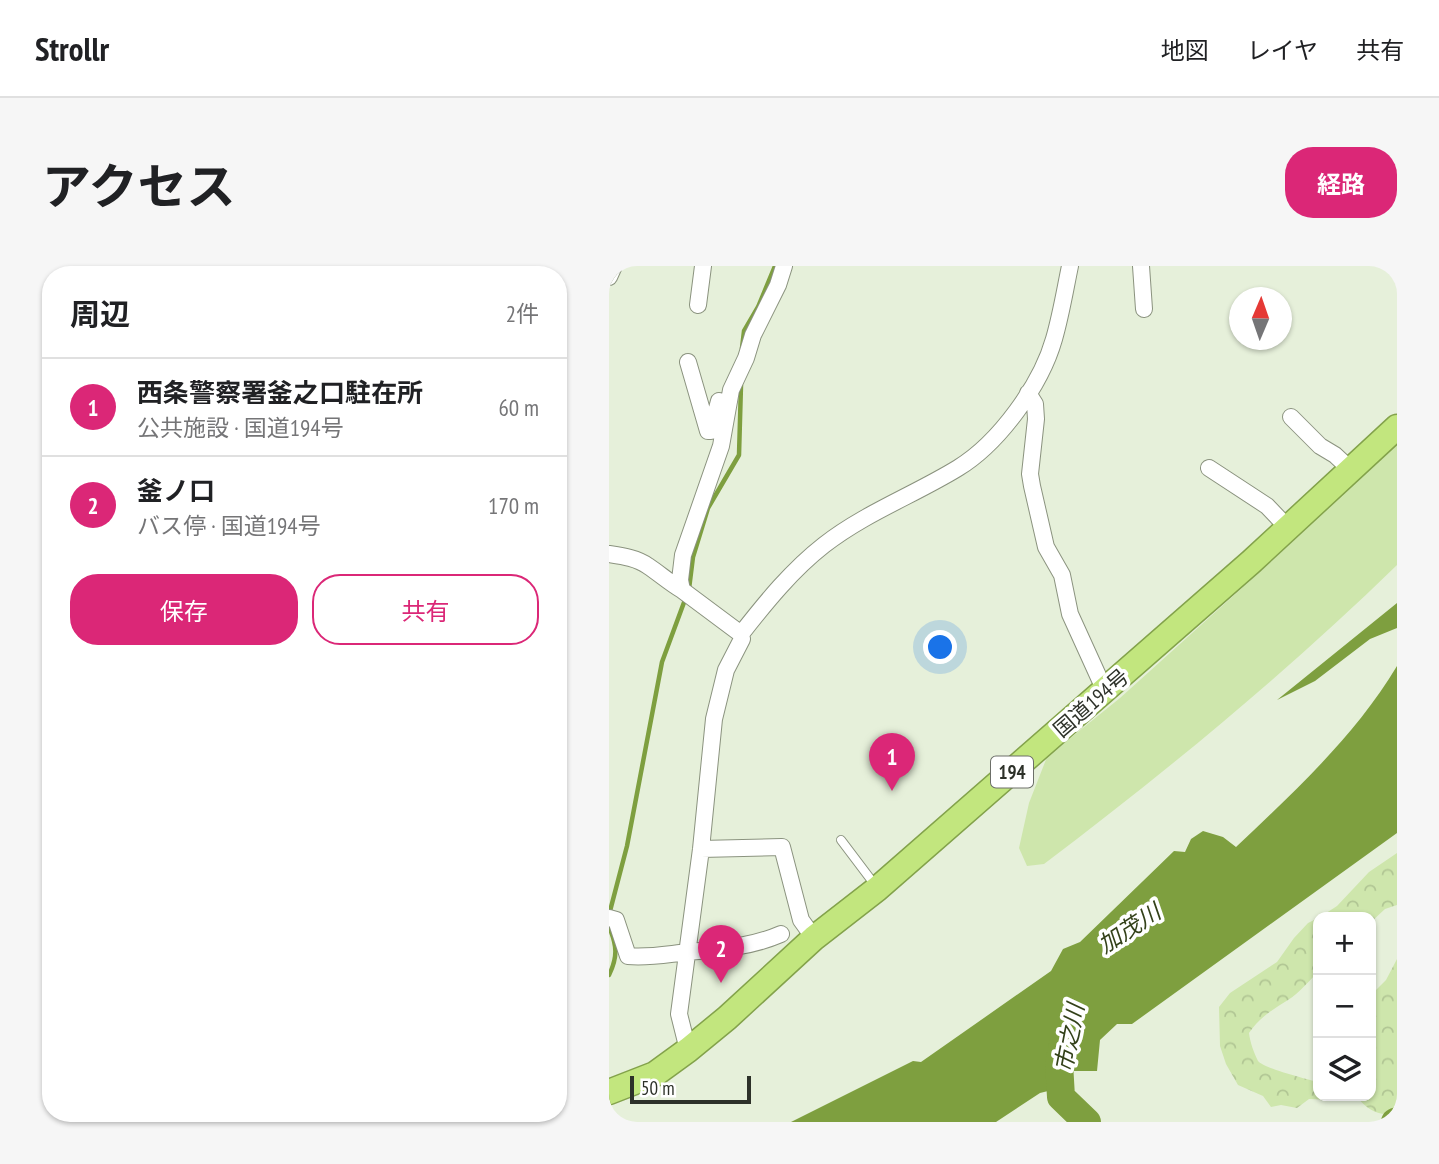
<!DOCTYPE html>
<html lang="ja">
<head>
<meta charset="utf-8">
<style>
  :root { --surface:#fff; --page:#f6f6f6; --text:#202124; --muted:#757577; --line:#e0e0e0; --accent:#db2777 }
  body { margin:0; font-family:"PT Sans Narrow","Noto Sans JP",sans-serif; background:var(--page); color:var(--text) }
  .controls { position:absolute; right:21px; bottom:21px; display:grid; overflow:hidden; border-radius:14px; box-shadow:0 2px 5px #0004 }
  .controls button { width:63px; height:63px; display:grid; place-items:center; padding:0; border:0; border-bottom:2px solid var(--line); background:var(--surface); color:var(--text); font:35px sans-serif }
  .compass { position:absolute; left:620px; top:21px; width:63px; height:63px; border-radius:50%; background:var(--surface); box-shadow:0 2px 5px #0004; rotate:2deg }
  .scale { position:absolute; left:21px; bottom:18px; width:121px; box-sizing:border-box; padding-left:7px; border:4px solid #2d3129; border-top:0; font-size:19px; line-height:24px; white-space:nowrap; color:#2d3129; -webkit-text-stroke:5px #fff; paint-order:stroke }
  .you { position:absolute; left:332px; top:382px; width:24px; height:24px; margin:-18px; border:5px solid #fff; border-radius:50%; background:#1a73e8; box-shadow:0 0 0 10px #1a73e833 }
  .badge { display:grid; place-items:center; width:46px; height:46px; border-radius:50%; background:var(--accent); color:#fff; font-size:23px; font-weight:700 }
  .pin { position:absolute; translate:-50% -58px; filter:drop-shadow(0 2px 4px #0008) }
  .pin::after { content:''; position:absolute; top:37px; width:24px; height:21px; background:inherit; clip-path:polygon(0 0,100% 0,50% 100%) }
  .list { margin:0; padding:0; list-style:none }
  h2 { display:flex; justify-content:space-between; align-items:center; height:91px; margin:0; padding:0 28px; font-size:30px }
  h2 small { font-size:23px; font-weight:400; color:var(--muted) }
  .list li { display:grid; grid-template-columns:46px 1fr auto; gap:21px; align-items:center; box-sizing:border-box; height:98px; padding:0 28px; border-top:2px solid var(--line) }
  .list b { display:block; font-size:26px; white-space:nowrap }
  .list p { margin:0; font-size:23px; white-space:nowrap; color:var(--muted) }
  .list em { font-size:23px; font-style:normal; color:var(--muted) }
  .actions { display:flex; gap:14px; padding:21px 28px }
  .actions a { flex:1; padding:16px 0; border:2px solid var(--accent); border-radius:28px; text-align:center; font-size:24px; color:var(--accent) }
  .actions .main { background:var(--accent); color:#fff }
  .icon { flex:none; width:38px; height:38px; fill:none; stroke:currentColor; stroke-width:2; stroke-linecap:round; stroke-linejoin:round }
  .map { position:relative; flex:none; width:788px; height:856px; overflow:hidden; border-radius:28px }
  header { display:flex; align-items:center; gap:42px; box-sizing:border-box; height:98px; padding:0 35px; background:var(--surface); border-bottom:2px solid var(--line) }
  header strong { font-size:33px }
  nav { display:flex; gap:38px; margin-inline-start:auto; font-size:24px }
  .intro { display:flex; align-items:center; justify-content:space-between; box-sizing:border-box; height:168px; padding:0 42px }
  h1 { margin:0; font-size:49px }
  .button { padding:18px 32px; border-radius:28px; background:var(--accent); color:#fff; font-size:24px; font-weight:700 }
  main { display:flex; gap:42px; padding:0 42px }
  aside { flex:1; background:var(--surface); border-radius:28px; box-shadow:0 2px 5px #0004 }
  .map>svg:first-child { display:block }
  .green { fill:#cee6ac }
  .forest { fill:url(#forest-crowns) }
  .water { fill:#7e9f3f }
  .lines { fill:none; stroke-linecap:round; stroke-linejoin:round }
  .stream { stroke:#7e9f3f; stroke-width:4.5 }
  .river { stroke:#7e9f3f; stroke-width:28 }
  .service-casing { stroke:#8b937f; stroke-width:10 }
  .minor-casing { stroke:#8b937f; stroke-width:18 }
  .trunk-casing { stroke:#83a24b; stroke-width:27 }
  .service { stroke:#fff; stroke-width:8 }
  .minor { stroke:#fff; stroke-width:16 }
  .trunk { stroke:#c2e67e; stroke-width:24 }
  .labels { text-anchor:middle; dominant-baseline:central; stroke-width:7; stroke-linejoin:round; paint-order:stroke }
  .shield { fill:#fff; stroke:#6c6f69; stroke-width:2 }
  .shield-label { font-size:19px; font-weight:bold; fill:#2d3129 }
  .street-label { font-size:21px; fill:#2d3129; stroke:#fff }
  .water-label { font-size:23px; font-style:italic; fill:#334119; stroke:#fff }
</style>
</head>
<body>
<header>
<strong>Strollr</strong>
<nav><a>地図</a><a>レイヤ</a><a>共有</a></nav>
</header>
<div class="intro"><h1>アクセス</h1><a class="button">経路</a></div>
<main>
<aside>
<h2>周辺<small>2件</small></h2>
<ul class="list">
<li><span class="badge">1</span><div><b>西条警察署釜之口駐在所</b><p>公共施設 · 国道194号</p></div><em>60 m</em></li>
<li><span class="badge">2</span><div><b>釜ノ口</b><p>バス停 · 国道194号</p></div><em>170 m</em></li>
</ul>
<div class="actions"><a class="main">保存</a><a>共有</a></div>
</aside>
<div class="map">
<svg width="788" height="856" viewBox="0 0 788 856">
  <defs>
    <pattern id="forest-crowns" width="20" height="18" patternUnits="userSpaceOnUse" patternTransform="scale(1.75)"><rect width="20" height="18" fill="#cee6ac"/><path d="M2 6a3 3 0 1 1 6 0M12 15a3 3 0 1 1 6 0" fill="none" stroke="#b1c694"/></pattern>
  </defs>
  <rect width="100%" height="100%" fill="#e6f0da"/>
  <path class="green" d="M788,178V299C677,407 558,505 435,598L418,600L410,582L420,537L438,491L511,432L653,304Z"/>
  <path class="forest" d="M788,587V639L776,643L762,656V651H711L728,640L760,606Z
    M709,652V706C700,715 690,727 679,734C664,743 650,752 640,767C641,776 645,787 649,795C654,802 698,813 709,816V830H729L724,834L700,833L688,842L672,839L662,841L654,830L629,819L617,798L611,780L610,741L621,727L668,696L685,672L699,657Z
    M788,693V846C772,852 758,844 748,831L744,830H762V739L764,727L777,714Z"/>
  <path class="water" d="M788,337V362L761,373L706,415L668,434Z
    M788,400V567L523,758H508L491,774L488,805H465L443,824L431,827L387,856H182L304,795L312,796L442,705L454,683L471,676L565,585L576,586L582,573L594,565L614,571L627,581C686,525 746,470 788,400Z"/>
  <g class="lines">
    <path class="stream" d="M133,82L135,65L149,41L166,0
      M80,323L84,291L99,242L130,189L132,119
      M0,649L18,580L53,396L77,331
      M0,661C8,679 9,691 0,709"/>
    <path class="river" d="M454,779L450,797L452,831L478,856
      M786,856L788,855"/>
    <defs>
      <path id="service" d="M232,574L266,619"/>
      <path id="minor" d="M532,0L535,43
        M0,11L5,0
        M89,39L94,0
        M79,96L99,165H102L110,135
        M419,127L426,138L427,153L421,208L423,220L437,281L453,309L461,348L496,425
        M682,151L711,180L726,189L742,204
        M600,202L658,240L679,262
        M0,288C13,290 28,292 39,300C51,308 61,317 73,324
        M132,368C157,336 183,304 215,279C256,247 305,229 349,202C390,177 432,119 445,73C452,49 456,24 461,0
        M92,583L173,581L192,654L205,672
        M0,652L7,654L19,690C40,692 59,688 80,686C112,683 142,681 172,668
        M79,784L70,748L92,583L105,453L117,404L133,373L132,368L73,324L71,314L74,289L112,180L122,124L137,92L144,69L169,19L175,0"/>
      <path id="trunk" d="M0,826L46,808L79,784L118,752L205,672L268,623L642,296L788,161"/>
    </defs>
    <use href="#service" class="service-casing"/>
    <use href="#minor" class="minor-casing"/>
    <use href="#trunk" class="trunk-casing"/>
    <use href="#service" class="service"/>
    <use href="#minor" class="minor"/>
    <use href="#trunk" class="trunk"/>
  </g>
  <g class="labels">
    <rect class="shield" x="382" y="490.5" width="42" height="31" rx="5"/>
    <g class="shield-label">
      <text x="403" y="506">194</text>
    </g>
    <g class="street-label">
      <text transform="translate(482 437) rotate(-41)">国道194号</text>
    </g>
    <g class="water-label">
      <text transform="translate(520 662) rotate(-33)">加茂川</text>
      <text transform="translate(460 772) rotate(-79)">市之川</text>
    </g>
  </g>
</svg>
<div class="controls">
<button>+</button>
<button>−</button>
<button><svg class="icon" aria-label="layers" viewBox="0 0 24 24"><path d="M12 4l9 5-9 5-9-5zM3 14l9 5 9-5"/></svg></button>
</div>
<svg class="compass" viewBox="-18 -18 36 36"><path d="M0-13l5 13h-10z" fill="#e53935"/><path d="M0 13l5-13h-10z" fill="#757577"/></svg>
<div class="scale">50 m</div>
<div class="you"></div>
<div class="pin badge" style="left:283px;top:525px">1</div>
<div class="pin badge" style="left:112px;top:717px">2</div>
</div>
</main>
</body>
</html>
